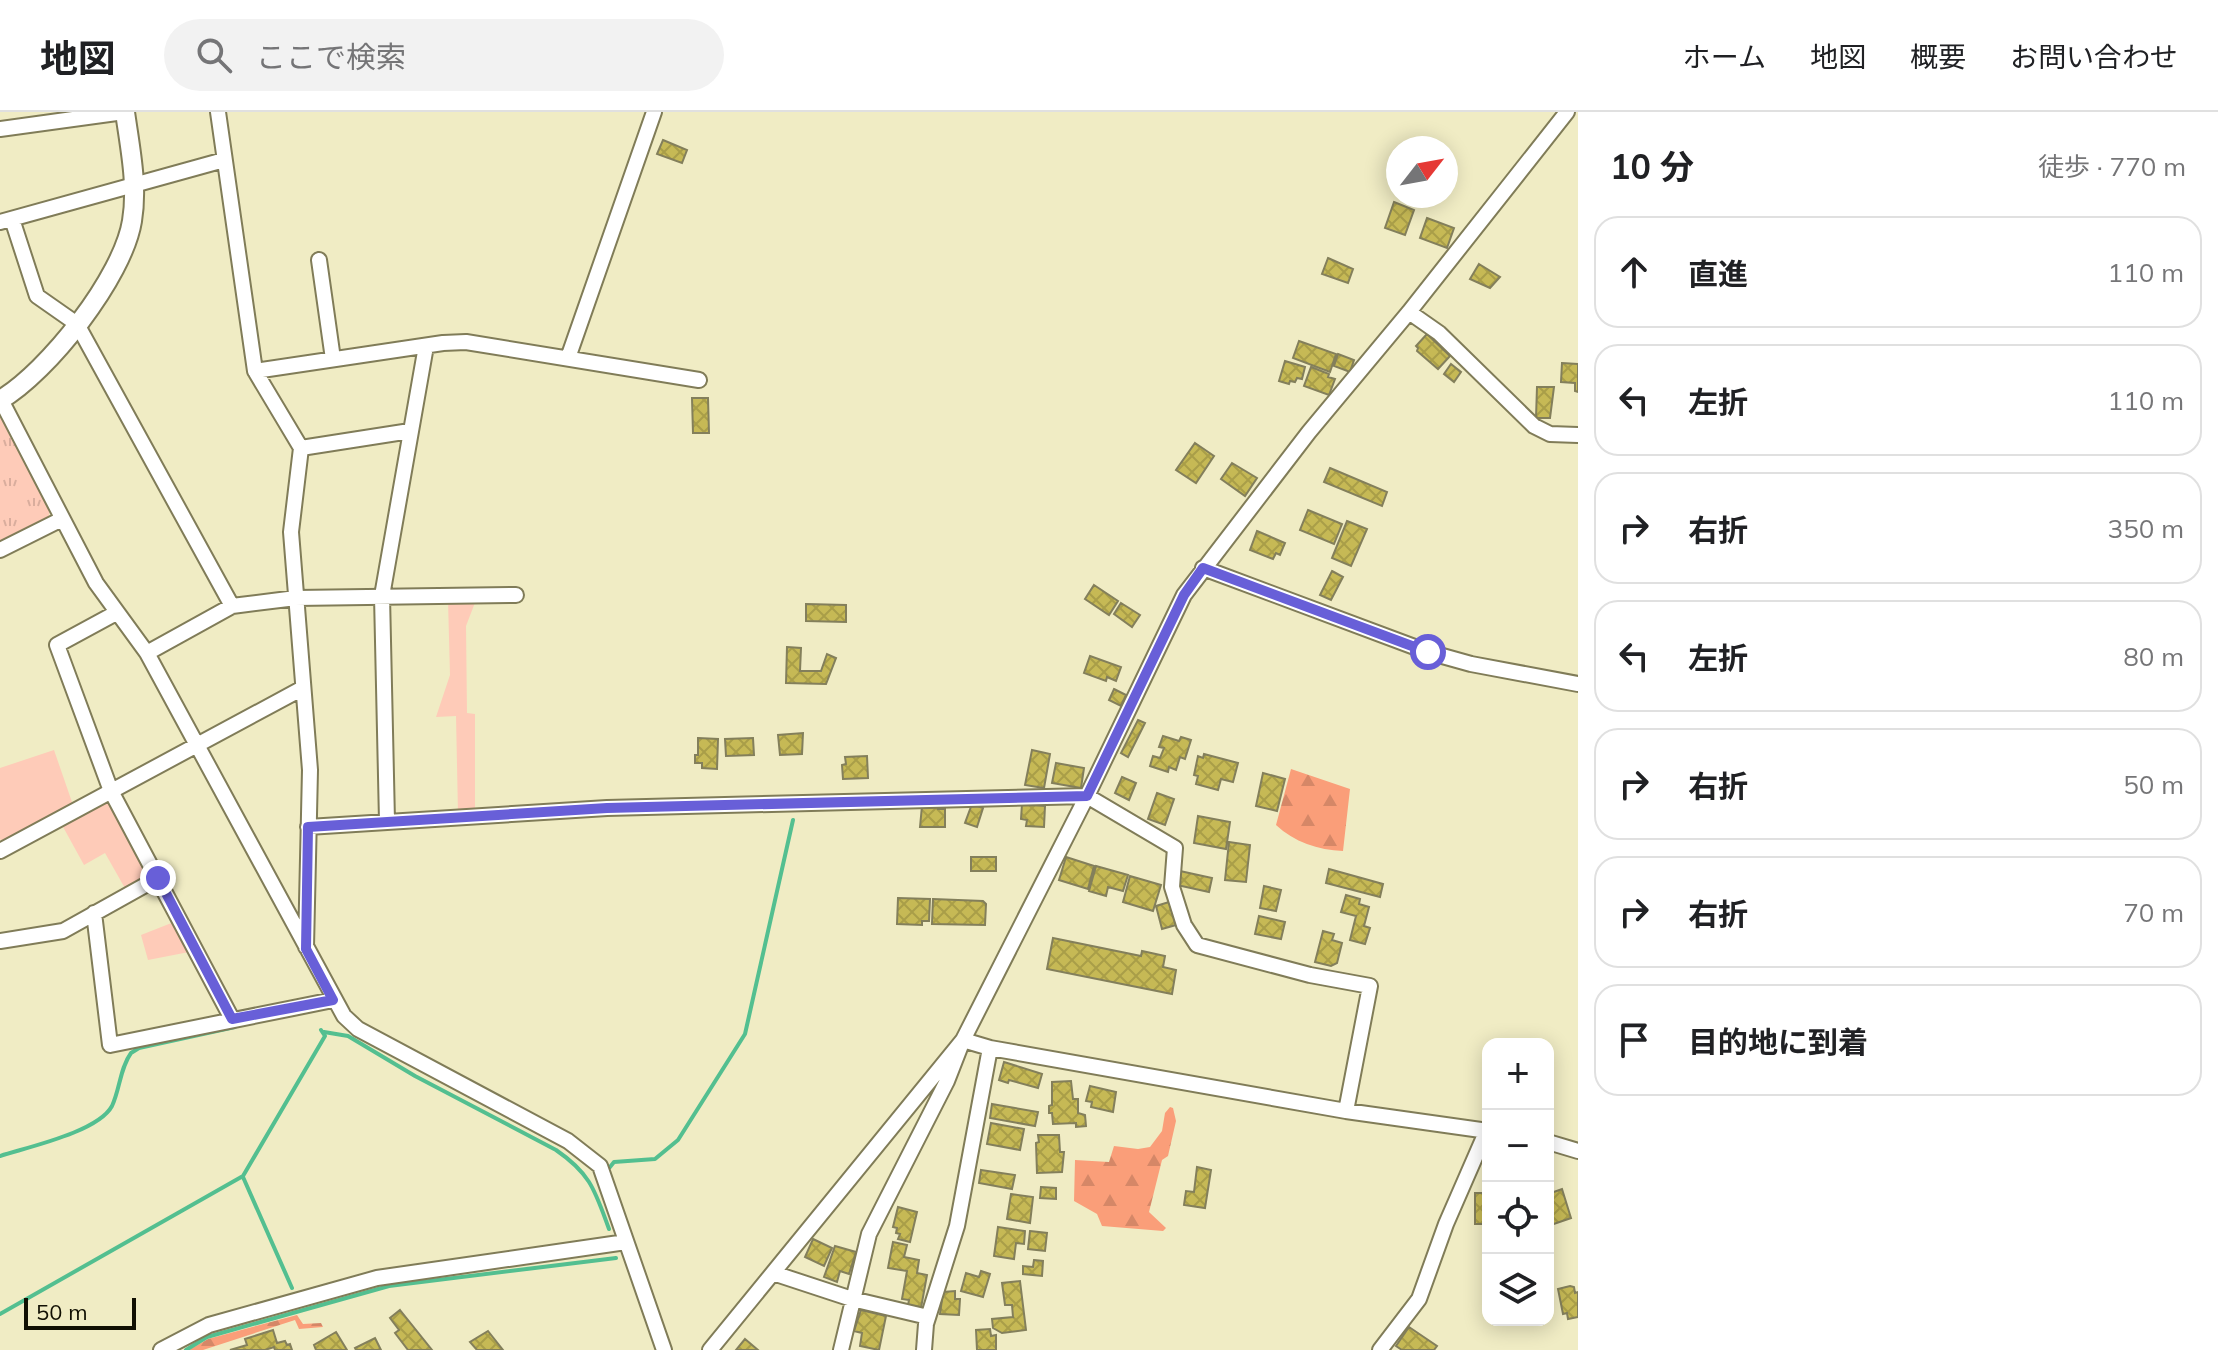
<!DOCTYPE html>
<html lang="ja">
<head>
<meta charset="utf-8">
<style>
  :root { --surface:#fff; --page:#f2f2f2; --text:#202124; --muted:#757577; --line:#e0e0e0 }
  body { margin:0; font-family:Mulish,"Noto Sans JP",sans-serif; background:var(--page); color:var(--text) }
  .controls { position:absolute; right:24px; bottom:24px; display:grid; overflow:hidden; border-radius:16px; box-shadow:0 4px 20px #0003 }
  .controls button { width:72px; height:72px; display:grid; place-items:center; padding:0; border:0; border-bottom:2px solid var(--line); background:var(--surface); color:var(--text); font:40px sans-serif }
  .compass { position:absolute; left:1386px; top:24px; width:72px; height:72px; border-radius:50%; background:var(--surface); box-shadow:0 4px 20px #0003; rotate:59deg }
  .scale { position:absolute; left:24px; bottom:20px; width:112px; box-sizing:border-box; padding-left:8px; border:4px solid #111003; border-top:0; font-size:22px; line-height:28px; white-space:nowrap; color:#111003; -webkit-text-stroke:6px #f0ecc4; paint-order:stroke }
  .stop { position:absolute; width:24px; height:24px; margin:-18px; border:6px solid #685fd8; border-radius:50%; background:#fff }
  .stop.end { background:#685fd8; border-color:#fff; box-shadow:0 2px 8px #0008 }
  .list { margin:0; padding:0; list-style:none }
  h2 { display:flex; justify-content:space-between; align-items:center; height:104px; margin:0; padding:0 32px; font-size:34px }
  h2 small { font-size:26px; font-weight:400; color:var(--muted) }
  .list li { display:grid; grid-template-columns:52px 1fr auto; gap:24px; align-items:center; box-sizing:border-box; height:112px; margin:0 16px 16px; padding:0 16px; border:2px solid var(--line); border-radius:24px }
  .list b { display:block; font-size:30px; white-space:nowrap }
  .list em { font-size:26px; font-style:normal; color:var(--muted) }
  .icon { flex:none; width:44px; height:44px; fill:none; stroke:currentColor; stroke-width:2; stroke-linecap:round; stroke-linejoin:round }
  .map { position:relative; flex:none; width:1578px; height:1238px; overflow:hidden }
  header { display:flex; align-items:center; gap:48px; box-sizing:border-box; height:112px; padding:0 40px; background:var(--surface); border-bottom:2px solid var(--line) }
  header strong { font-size:38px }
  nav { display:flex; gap:44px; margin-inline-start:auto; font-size:28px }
  .search { width:560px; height:72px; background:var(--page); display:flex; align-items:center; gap:20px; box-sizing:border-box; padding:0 28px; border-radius:44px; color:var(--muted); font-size:30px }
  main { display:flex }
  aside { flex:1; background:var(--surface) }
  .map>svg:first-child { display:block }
  .grass { fill:#fecbb8 }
  .forest { fill:url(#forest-firs) }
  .park { fill:url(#park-tufts) }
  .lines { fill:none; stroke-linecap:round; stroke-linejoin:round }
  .stream { stroke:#53bf90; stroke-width:4 }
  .building { fill:url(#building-cross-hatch); stroke:#837f5b; stroke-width:2 }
  .minor-casing { stroke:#807c58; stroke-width:18 }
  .tertiary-casing { stroke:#807c58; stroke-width:22 }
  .minor { stroke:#fff; stroke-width:14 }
  .tertiary { stroke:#fff; stroke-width:18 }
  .route { stroke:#685fd8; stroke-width:10 }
</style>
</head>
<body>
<header>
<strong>地図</strong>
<div class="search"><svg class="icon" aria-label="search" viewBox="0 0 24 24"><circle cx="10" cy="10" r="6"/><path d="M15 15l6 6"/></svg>ここで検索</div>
<nav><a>ホーム</a><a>地図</a><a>概要</a><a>お問い合わせ</a></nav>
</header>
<main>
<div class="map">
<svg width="1578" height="1238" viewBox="0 0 1578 1238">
  <defs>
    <pattern id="forest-firs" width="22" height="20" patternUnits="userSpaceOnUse" patternTransform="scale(2)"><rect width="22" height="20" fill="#fa9e79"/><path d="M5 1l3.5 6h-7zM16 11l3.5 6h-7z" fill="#d58767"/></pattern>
    <pattern id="park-tufts" width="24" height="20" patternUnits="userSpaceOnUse" patternTransform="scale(2)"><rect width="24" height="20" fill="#fecbb8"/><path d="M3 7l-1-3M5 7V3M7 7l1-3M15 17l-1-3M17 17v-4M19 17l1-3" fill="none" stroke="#d9ad9d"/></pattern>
    <pattern id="building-cross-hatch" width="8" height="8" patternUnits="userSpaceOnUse" patternTransform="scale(2)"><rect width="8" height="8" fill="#c6b955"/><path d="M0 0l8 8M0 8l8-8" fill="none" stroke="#a99e48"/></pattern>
  </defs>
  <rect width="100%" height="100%" fill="#f0ecc4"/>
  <path class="grass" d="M448,488H476L466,514L467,601L475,602V701H458L456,604L436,605L450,563Z
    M54,638L73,693L4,730L0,727V656Z
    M101,690L109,692L147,761L144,768L126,778L105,741L84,753L62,713Z
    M174,810L189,840L148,848L141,823Z"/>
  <path class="forest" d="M1291,657L1350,677L1343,739C1318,738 1294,730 1276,713Z
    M1170,995L1173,996L1176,1009L1168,1044L1162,1048L1149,1100L1166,1116L1163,1119L1102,1114L1097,1102L1074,1089L1075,1048L1109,1050L1114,1034L1138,1037L1150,1035L1162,1019L1165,1001Z
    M297,1203L303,1212L321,1211L323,1215L299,1217L295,1208L203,1238H189L208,1227Z"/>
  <path class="park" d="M0,305L50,399L48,406L0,431Z"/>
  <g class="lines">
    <path class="stream" d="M324,920L348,924L415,964L556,1038C591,1062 595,1079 609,1117
      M0,1044C28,1035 98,1020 112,994C120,977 120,956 131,941L139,936L235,915
      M610,1055L614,1050L655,1047L678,1028L745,922L793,708
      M243,1065L292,1176
      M0,1202L243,1064L325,924L321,918
      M186,1238L207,1225L389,1174L616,1146"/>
  </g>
  <path class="building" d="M663,28L687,38L682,51L657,42Z
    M1394,90L1414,98L1405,123L1385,116Z
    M1427,106L1454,116L1447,136L1420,126Z
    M1328,146L1353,157L1348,171L1322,162Z
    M1479,152L1500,165L1490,176L1470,167Z
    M1427,222L1450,244L1438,257L1417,239L1418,236L1416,234Z
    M1299,229L1336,242L1330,260L1293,246Z
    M1338,242L1354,248L1350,260L1334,254Z
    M1285,249L1305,255L1302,267L1297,266L1295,270L1290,269L1289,272L1279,269Z
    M1562,251L1578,252V280L1575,279V271L1561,270Z
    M1451,252L1461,260L1454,270L1444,262Z
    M1311,255L1329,262L1328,265L1335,267L1329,283L1304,274Z
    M1537,275H1554L1550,306H1536Z
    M692,286H708L709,321H693Z
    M1195,331L1214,344L1196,371L1176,358Z
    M1232,351L1257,366L1245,384L1221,367Z
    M1330,356L1387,380L1382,394L1324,370Z
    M1308,398L1342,412L1334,432L1300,418Z
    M1347,409L1367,417L1351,454L1332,446Z
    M1257,419L1285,431L1280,443L1276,441L1273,447L1250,438Z
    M1332,459L1343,465L1331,488L1320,483Z
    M1094,473L1118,489L1109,503L1085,487Z
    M1121,491L1140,503L1132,515L1114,502Z
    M806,492L846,493V510L806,509Z
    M787,535L801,536L800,559H821L827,542L836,546L826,572L786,571Z
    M1090,544L1121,555L1116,569L1107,565L1106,569L1084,561Z
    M1114,577L1126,583L1121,594L1109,588Z
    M1138,608L1145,611L1128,645L1121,641Z
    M803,621L802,642L780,643L778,623Z
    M1163,624L1179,629L1181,625L1191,628L1185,647L1180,645L1176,658L1169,655L1168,660L1150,654L1153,644L1160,646L1164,636L1159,635Z
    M698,626L718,627L717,657L702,656V651H695V643H698Z
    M753,626L754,643L726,644L725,627Z
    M1032,638L1050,642L1044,676L1025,673Z
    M1204,642L1238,651L1233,670L1221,667L1218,678L1196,672L1198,664L1194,663L1198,644L1203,646Z
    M867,644L868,666L843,667L842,653L846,652L845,645Z
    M1056,651L1084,656L1081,676L1052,671Z
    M1263,661L1285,667L1277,699L1256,694Z
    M1122,665L1136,671L1129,688L1115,681Z
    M1157,681L1174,687L1165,713L1148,707Z
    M972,692L983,696L977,715L965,711Z
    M1022,692L1045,694L1044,715L1026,714L1027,708L1021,707Z
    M938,693V697H945V715H920L922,694Z
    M1198,704L1230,710L1226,737L1194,731Z
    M1229,730L1250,733L1246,770L1225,768Z
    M971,745H996V759H971Z
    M1066,745L1094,754L1088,777L1059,768Z
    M1096,754L1128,763L1123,779L1108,775L1106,784L1089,779Z
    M1329,757L1383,772L1380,785L1326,771Z
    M1180,759L1212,766L1209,780L1177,773Z
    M1130,764L1161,773L1153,799L1123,790Z
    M1264,774L1281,778L1276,799L1260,796Z
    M1346,783L1360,787L1359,792L1369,795L1364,814L1370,816L1365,832L1350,828L1356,804L1341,800Z
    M898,786L930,787L929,809H922V813L897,812Z
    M933,787L983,789L986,792L985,813L932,812Z
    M1169,790L1176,813L1162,817L1156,794Z
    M1259,804L1285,810L1281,827L1255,822Z
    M1323,819L1334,822L1332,828L1342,831L1337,851L1331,854L1315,850Z
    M1053,826L1141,844L1142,839L1165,844L1163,855L1176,858L1172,882L1047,857Z
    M1004,950L1042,962L1038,976L1009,968L1008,971L999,968Z
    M1071,969L1073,987H1078V1001L1085,1003L1086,1014L1076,1015V1011L1053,1012L1052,1001H1049V994L1052,993V970Z
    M1090,974L1116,980L1113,1000L1091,995L1092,990L1086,989Z
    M992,992L1038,1000L1035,1014L990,1006Z
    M991,1011L1024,1017L1020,1038L987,1032Z
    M1038,1023H1059L1060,1040H1064L1062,1060L1037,1061L1036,1031L1039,1030Z
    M1197,1055L1211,1058L1205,1096L1184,1093L1186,1079L1194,1080Z
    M981,1058L1015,1063L1012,1077L979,1071Z
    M1041,1075L1056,1076V1087L1040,1086Z
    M1562,1077L1571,1106L1551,1113L1548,1102V1082Z
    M1475,1081H1488V1112H1475Z
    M1011,1082L1033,1085L1030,1111L1007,1107Z
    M898,1095L917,1100L910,1130L898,1127L900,1122L896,1121L897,1116L893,1115Z
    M998,1115L1025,1119L1024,1132L1016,1131L1014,1147L994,1144Z
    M1030,1119L1047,1121L1045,1139L1028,1137Z
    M813,1127L832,1136L824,1154L805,1145Z
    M893,1130L907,1133L904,1145L919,1148L917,1161L927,1163L921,1196L908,1193L909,1188L902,1187L907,1159L888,1156Z
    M835,1134L856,1140L849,1162L840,1159L837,1170L824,1165Z
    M1034,1148L1043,1149L1042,1164L1023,1162V1154L1033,1155Z
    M1548,1148H1552L1551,1180H1548Z
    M981,1159L990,1162L983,1185L961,1179L966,1161L979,1165Z
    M1020,1169L1026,1218L1002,1221L993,1216L992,1207L1013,1205L1012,1193H1005L1002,1171Z
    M1570,1174L1574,1175L1575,1181L1578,1180V1205L1568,1207L1567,1201L1563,1202L1558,1177Z
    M955,1179V1187H960L959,1203L940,1202L943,1180Z
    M400,1198L432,1238H408L395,1221L399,1218L390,1206Z
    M861,1198L886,1204L879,1238L860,1234L862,1221L854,1219Z
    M1409,1215L1437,1234L1434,1238H1402L1396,1234Z
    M990,1217L991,1224L996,1223V1238H977L976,1218Z
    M273,1218L277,1231L285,1229L287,1233L290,1232L292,1238H275L274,1235L265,1238H230L247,1233L245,1227Z
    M488,1219L503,1238H477L470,1230Z
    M336,1220L347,1238H316L314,1233Z
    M375,1226L381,1238H356L355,1236Z
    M745,1227L758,1238H736Z"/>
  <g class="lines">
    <defs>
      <path id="minor" d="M218,0L255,259L301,336L291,420L310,658L306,835
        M0,17L124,0
        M12,107L37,184L77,212L232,494
        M0,110L224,48
        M319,148L333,247
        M1409,200L1439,221L1534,314L1550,322L1578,323
        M568,246L654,0
        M255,259L443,231L466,230L699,268
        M0,286L96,471L147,541L344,904L358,917L568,1029L600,1054L664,1238
        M301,336L410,319
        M0,438L62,407
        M1203,456L1428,540L1471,552L1578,572
        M116,501L57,533L111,679L232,907
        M147,541L232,494L296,486L516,483
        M387,709L382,484L426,234
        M308,715L607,696L1087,684L1175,736L1172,775L1184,813L1197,833L1310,863L1370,874L1346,999
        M0,739L303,576
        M94,801L110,933L333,888
        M0,829L63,819L158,766
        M1548,1030L1578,1039
        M773,1161L852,1187L928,1205
        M161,1238L209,1213L377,1166L626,1130
        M710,1238L963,928L1087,684L1184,483L1309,320L1409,200L1567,0
        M841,1238L869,1122L947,969L963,928L990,936L1346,999L1488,1019
        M924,1238L926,1212L957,1114L990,936
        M1380,1238L1419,1187L1446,1112L1487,1018"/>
      <path id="tertiary" d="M0,288C48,260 123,165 132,109C138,73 130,36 125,0"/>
    </defs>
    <use href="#minor" class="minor-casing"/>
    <use href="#tertiary" class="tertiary-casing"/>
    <use href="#minor" class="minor"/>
    <use href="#tertiary" class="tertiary"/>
  </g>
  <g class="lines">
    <path class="route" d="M158,766L232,907L333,888L306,837L308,715L607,696L1087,684L1184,483L1203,456L1428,540"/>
  </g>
</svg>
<div class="controls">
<button>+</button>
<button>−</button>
<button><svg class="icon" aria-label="locate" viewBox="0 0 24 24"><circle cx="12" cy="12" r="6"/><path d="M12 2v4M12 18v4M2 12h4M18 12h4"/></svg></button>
<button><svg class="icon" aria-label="layers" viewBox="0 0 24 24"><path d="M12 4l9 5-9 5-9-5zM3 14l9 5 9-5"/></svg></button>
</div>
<svg class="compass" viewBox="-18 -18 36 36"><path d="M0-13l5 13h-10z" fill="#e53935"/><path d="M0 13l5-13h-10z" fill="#757577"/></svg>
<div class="scale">50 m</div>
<div class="stop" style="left:1428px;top:540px"></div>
<div class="stop end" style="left:158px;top:766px"></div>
</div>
<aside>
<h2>10 分<small>徒歩 · 770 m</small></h2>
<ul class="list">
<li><svg class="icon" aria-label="ahead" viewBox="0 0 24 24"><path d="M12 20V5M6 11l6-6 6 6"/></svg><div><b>直進</b></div><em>110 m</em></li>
<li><svg class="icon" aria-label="left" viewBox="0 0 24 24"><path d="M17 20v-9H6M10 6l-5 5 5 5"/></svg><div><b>左折</b></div><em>110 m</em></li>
<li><svg class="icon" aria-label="right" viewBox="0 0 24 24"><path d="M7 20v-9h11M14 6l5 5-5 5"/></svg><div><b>右折</b></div><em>350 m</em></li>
<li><svg class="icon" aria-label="left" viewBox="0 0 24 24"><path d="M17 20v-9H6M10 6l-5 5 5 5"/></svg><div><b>左折</b></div><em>80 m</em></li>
<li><svg class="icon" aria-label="right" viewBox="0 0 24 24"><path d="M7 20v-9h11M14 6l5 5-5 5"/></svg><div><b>右折</b></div><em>50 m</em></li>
<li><svg class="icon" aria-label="right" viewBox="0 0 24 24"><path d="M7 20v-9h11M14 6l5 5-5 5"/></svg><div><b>右折</b></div><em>70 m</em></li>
<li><svg class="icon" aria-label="arrive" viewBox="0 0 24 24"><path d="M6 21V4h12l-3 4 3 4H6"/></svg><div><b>目的地に到着</b></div></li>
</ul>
</aside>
</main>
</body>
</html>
